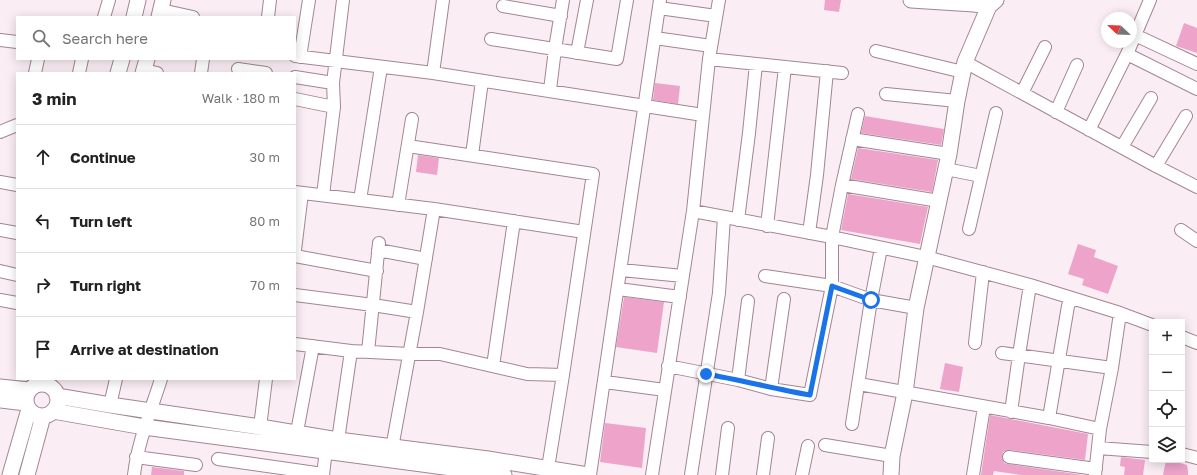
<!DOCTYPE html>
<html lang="en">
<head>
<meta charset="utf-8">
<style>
  :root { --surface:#fff; --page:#f2f2f2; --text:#222; --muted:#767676; --line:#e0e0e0 }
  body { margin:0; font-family:"Golos Text",sans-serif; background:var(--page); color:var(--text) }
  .controls { position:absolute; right:12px; bottom:12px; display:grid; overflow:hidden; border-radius:0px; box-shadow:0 2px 10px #0003 }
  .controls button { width:36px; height:36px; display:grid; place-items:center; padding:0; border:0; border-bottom:1px solid var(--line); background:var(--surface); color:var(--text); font:20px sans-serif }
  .compass { position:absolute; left:1101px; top:12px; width:36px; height:36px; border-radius:50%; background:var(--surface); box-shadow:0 2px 10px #0003; rotate:293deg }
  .stop { position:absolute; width:12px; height:12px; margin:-9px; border:3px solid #1a73e8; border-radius:50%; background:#fff }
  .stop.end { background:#1a73e8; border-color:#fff; box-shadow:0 1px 4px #0008 }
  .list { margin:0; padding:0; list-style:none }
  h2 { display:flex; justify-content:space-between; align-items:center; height:52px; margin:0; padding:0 16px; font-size:17px }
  h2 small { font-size:13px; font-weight:400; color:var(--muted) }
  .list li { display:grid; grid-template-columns:26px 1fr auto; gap:12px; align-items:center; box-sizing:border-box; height:64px; padding:0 16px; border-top:1px solid var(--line) }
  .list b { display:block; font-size:15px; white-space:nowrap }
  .list em { font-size:13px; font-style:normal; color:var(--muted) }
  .icon { flex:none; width:22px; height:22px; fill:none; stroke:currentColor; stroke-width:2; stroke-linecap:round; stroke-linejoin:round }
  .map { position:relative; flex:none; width:1197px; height:475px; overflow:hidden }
  .search { position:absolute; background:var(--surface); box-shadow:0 2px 10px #0003; left:16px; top:16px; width:280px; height:44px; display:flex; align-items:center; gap:10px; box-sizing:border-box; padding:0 14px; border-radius:0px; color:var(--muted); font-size:15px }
  .panel { position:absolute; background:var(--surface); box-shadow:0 2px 10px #0003; left:16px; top:72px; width:280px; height:308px; border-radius:0px }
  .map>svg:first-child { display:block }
  .building { fill:#eea3cb }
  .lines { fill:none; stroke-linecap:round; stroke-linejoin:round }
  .minor-casing { stroke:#a38594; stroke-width:14 }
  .tertiary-casing { stroke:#a38594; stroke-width:17 }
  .minor { stroke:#fff; stroke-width:12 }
  .tertiary { stroke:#fff; stroke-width:15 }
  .route { stroke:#1a73e8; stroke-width:5 }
</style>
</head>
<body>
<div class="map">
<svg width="1197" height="475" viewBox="0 0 1197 475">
  <rect width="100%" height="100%" fill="#fbedf4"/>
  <path class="building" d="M825,0H841L839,12L824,10Z
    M1184,23L1197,28V53L1176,46Z
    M655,83L680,86L678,104L653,100Z
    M865,116L944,129L941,145L861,133Z
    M858,148L938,160L932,192L851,179Z
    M418,155L439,158L437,175L416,172Z
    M848,194L928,207L920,244L841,230Z
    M1078,244L1096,250L1094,257L1118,266L1108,294L1082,285L1084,279L1068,274Z
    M624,297L664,302L657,353L616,347Z
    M945,363L963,367L959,392L940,389Z
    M990,415L1088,434L1085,460L1010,450L1003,452L1002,456L1004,463L1008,464L1083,475H1021L994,471L993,475H981Z
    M605,423L646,428L642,468L600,462Z
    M1121,457L1145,460L1143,475H1124L1125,467L1120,466Z
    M1166,460L1179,461L1180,463L1187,465L1188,471V475H1163Z
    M152,467L184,471V475H151Z"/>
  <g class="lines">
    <defs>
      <path id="minor" d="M1150,0L1127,54L1197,89
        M503,6L561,16
        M659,8L716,16
        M161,10L193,17
        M104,17L109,0
        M268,17L270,0
        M1135,35L1197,64
        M655,38L711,46
        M491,39L617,59L627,0
        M0,40L17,42
        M876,51L963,72
        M577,53L587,0
        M295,56L433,73L703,115
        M300,57L309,0
        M709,59L842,73
        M965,62L1156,166L1197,187
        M238,69L266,73
        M144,70L157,73
        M35,73L38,59
        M79,73L82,59
        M201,73L203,59
        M433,73L443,0
        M295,77L333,83
        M550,90L555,49L563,0
        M1022,93L1045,47
        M886,94L957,101
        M295,99L334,107L333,83L343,0
        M1056,112L1077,65
        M1089,130L1127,54
        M0,132L17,125
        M852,139L949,154
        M408,146L593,174L563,375L548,468
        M1122,147L1151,98
        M472,155L482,81
        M1156,166L1186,116
        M946,169L981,176
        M0,182L17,185
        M842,185L939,201
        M295,192L434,209L584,232
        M323,195L334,107
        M360,200L381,67
        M398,205L412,119
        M693,211L832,237L926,257L1030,285L1120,313L1152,325
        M738,220L749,133L756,64
        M767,226L785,67
        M969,229L996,113
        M0,230L17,233
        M1181,230L1197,241
        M809,233L817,175L827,71
        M295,250L302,193
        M378,250L426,259
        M295,256L377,271
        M621,270L683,276
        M0,271L17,275
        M765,276L832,286L871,300L916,308
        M618,289L680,297
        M295,295L373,305L417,312
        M0,300L17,303
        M1182,337L1197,343
        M975,343L983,272
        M295,344L351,351L409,354H440L527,374L563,375
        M368,352L379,243
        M1002,353L1112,368
        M493,366L514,221
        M668,366L738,380L771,389L810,395L832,286V237L842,185L858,114
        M738,380L748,301
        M605,382L665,390
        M859,384L1049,418L1100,429
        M771,389L784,299
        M110,405L116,379
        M1011,412L1019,355L1030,285
        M1049,418L1068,306L1072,298
        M852,424L871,300L881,248
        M260,427L266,379
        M297,432L313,346
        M338,440L351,351
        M825,445L892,456
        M392,448L417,312L434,209
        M1098,448L1152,452
        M1182,454L1197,458
        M136,457L196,465
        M1009,457L1096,469
        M218,459L323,474
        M134,475C138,441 151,411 161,379
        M323,475L327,442
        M590,475L660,0
        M652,475L693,211L709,59L719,0
        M691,475L719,293L724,217
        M722,475L728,428
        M763,475L768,438
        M802,475L808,446
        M973,475L984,407
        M1095,475L1100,429L1112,368L1120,313"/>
      <path id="tertiary" d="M911,0L974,4L989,6
        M134,17L138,0
        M159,17L163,0
        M118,73L122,59
        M143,73L147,59
        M26 400a16 16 0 1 1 32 0a16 16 0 1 1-32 0Z
        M0,387L29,390
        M57,396L110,405L260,427L338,440L488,459L588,475
        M0,400L26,403
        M53,411L144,427L504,475
        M10,475L29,409
        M27,475L43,416
        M891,475L892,456L905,393L916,308L949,154L957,101L965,62L989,6L996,0"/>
    </defs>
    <use href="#minor" class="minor-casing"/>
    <use href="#tertiary" class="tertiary-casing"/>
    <use href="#minor" class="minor"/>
    <use href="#tertiary" class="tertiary"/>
  </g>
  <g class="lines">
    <path class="route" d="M706,374C741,380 775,389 810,395L832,286L871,300"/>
  </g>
</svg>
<div class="controls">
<button>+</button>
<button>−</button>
<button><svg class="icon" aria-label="locate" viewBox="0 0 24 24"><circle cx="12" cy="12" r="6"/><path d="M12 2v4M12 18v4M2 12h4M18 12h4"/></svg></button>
<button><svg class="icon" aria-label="layers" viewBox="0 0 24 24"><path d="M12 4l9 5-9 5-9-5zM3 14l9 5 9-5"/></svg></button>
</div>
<svg class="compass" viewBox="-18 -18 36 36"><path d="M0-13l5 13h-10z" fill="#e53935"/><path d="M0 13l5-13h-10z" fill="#767676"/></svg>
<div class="stop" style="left:871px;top:300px"></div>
<div class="stop end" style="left:706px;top:374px"></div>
<div class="search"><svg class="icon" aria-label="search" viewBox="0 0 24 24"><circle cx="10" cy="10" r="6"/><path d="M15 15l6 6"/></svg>Search here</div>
<section class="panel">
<h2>3 min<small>Walk · 180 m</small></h2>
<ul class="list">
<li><svg class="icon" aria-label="ahead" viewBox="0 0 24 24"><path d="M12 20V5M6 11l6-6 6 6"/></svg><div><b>Continue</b></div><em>30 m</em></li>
<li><svg class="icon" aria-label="left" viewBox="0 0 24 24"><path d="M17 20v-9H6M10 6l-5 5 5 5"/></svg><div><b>Turn left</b></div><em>80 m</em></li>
<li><svg class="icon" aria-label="right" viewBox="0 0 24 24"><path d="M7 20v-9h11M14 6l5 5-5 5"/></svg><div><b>Turn right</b></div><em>70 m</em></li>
<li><svg class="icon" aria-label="arrive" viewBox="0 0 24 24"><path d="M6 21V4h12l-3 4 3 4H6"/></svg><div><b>Arrive at destination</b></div></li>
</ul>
</section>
</div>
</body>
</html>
